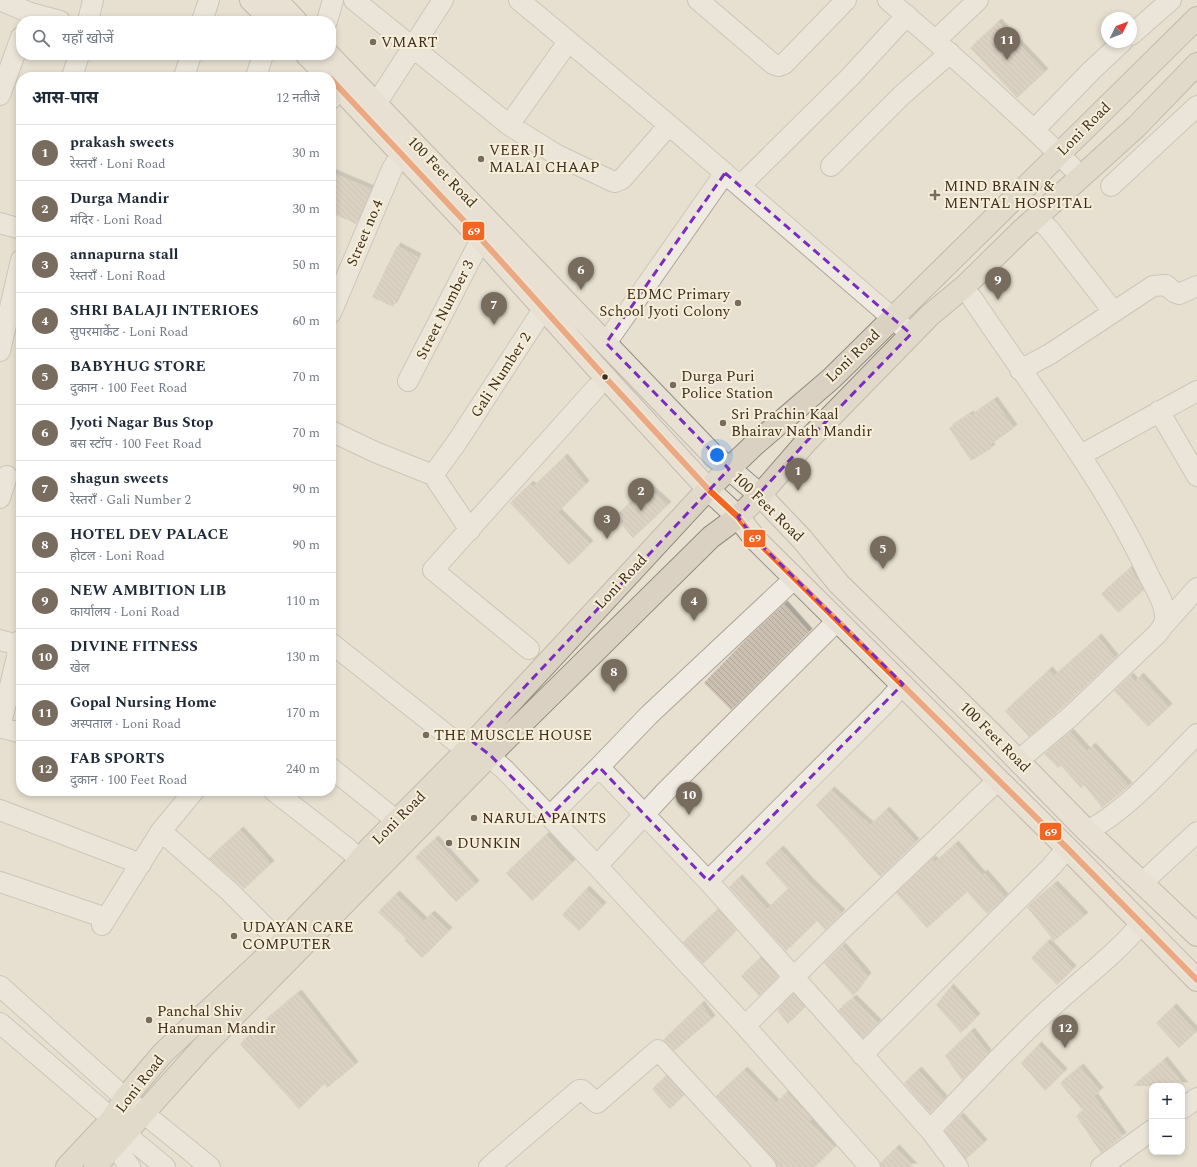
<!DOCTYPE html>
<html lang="hi">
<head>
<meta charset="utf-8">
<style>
  :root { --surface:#fff; --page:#f2f2f3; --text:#1f2937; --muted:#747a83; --line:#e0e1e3; --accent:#786c5e }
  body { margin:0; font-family:Spectral,"Noto Sans Devanagari",serif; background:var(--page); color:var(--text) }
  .controls { position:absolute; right:12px; bottom:12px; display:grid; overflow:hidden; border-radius:8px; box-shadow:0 2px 6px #0003 }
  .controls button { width:36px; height:36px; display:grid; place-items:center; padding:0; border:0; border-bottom:1px solid var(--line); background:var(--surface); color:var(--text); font:20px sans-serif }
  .compass { position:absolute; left:1101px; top:12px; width:36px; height:36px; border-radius:50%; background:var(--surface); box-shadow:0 2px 6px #0003; rotate:47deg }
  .you { position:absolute; left:717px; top:455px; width:14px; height:14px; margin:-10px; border:3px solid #fff; border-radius:50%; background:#1a73e8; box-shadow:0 0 0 6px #1a73e833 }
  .badge { display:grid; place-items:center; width:26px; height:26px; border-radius:50%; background:var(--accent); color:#fff; font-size:13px; font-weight:700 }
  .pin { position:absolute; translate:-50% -33px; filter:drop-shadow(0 1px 2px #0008) }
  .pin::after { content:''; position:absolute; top:21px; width:14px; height:12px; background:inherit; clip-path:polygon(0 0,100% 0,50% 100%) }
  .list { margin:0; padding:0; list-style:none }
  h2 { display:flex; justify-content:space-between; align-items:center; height:52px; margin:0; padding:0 16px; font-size:17px }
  h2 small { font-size:13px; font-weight:400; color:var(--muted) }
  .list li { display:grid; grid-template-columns:26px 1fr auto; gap:12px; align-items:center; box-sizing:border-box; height:56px; padding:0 16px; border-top:1px solid var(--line) }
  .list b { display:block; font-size:15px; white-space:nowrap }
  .list p { margin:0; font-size:13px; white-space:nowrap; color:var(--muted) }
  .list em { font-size:13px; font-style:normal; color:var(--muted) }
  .icon { flex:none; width:22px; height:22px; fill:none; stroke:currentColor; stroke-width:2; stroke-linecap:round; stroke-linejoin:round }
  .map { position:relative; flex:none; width:1197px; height:1167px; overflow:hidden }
  .search { position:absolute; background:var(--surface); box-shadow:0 2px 6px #0003; left:16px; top:16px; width:320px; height:44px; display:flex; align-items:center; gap:10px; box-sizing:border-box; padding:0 14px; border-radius:16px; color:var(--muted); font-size:15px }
  .panel { position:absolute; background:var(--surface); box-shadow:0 2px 6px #0003; left:16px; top:72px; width:320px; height:724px; border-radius:16px }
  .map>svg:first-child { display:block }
  .building { fill:url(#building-back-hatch); filter:url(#shadow) }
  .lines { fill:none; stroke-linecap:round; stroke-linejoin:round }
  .minor-casing { stroke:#ada599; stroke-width:22 }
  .major-casing { stroke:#928b80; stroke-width:24 }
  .highway-casing { stroke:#928b80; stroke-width:24 }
  .minor { stroke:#efebe3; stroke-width:20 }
  .major { stroke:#e6e1d4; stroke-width:22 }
  .highway { stroke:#dad1c2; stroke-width:22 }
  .bus-1-casing { stroke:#f7eed8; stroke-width:9 }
  .bus-1 { stroke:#f26522; stroke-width:6 }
  .marked { fill:none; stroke:#7b2cbf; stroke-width:3; stroke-dasharray:8 5; stroke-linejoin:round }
  .poi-dot { fill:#786c5e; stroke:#f7eed8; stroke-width:1.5 }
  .bus-dot { fill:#3d2e20; stroke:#f7eed8; stroke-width:1.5 }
  .labels { text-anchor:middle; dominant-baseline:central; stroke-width:4; stroke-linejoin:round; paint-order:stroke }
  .poi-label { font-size:15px; fill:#3d2e20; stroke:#f7eed8; text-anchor:start }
  .street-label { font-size:15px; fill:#3d2e20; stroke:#f7eed8 }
  .line-badge { stroke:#f7eed8; stroke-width:1.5 }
  .badge-label { font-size:11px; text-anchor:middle; font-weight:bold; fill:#fff }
</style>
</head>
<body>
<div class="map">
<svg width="1197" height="1167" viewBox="0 0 1197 1167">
  <defs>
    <pattern id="building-back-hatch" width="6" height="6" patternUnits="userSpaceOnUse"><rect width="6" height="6" fill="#cbbfb2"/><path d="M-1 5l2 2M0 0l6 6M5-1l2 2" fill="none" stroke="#afa499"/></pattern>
    <filter id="shadow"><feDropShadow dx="3.5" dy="-3.5" stdDeviation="0" flood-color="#0004"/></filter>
  </defs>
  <rect width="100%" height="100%" fill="#e7e0d1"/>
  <path class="building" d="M998,22L1045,72L1017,98L970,48Z
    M331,172L371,189L356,224L331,213Z
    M397,246L418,257L393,307L372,297Z
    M994,400L1014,428L990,445L992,448L971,461L949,428L970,414L971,416Z
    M564,457L586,484L558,512L590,544L569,565L510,503L530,484L533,487Z
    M647,486L668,505L633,538L615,517Z
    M1130,568L1144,590L1118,613L1101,594Z
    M784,604L809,632L731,710L704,683L747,639Z
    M1098,637L1115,658L1063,707L1029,737L1005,711L1049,670L1054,676Z
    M1130,676L1135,682L1140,676L1169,707L1148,727L1114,691Z
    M1070,732L1087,751L1092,746L1129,786L1102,808L1084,785L1081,788L1061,766L1058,768L1044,754Z
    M831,790L870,825L886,810L916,842L880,877L816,805Z
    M240,830L271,864L244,889L209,858Z
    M546,835L572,863L532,901L506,873Z
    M435,839L476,884L456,902L415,857Z
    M955,844L982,875L984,873L1005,897L987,914L967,892L927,928L896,893L932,859L935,862Z
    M780,849L811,883L842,913L825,930L817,921L786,951L729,887L739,878L767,909L788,889L765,863Z
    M1054,884L1085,916L1054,941L1027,907Z
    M586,889L603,906L579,931L562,915Z
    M396,894L424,921L431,914L449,931L422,958L404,940L406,939L378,912Z
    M718,909L737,930L703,964L683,942Z
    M1047,942L1073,969L1057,985L1031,958Z
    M842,946L868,976L853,996L824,963Z
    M760,958L778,977L759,996L741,976Z
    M950,987L977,1017L961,1033L936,1005Z
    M298,993L355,1065L327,1088L324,1084L299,1109L240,1044L270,1016Z
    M793,994L805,1007L788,1024L777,1010Z
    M853,998L878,1023L863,1038L838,1010Z
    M701,1004L712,1019L674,1051L663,1040Z
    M1173,1007L1196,1032L1179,1048L1156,1023Z
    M971,1031L988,1053L962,1080L945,1056Z
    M1038,1045L1064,1072L1045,1091L1021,1063Z
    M1164,1060L1185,1086H1133Z
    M1080,1067L1100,1091L1094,1096L1123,1136L1101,1153L1076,1116L1083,1111L1060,1083Z
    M744,1070L776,1103L787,1092L812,1119L809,1121L835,1147L815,1167H777L774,1159L716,1096Z
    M918,1070L944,1099L930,1113L904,1083Z
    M666,1076L684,1095L670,1109L652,1089Z
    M960,1116L984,1143L966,1159L945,1131Z
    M896,1148L914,1167H881L880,1163Z"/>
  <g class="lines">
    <defs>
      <path id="minor" d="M0,0L30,13L60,21
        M354,0L509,125L557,155L612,181L615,182L622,179L669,125
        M519,0L669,125L911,334
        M698,0L773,64L779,66L784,64L846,0
        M888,0C924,30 958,61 993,92C1023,120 1054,147 1081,177
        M88,21L93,0
        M202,21L209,0
        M327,21L333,0
        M1131,35L1171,0
        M936,40L978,0
        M72,77L79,55
        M184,77L191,55
        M256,77L263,55
        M0,95L21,37
        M331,99L339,87
        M376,104L443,0
        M509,125L568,42
        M1034,130L1091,71L1122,42
        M831,166L902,95L950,53
        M740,186L851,76L907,15
        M1111,186L1197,106
        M1036,217L1049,229L1113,311
        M0,223L21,229
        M972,298C1032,389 1103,476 1149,576C1155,588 1166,604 1165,618C1165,625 1161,629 1157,634L1071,716L1019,760
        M331,313L392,169L401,155
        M606,343L725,173
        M0,351L21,260
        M1020,370L1050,354L1153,286L1166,285L1174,292L1179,294L1197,286
        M408,381L481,239
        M1159,411L1197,476
        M331,431L375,452L433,475L457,442L544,308
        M1081,455L1197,391
        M433,475L470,530
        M0,498L7,476
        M1163,626L1197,588
        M0,640L21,646
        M331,643L466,750
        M529,649L433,570L596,388
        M0,727L21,733
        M0,728L21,640
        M478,746L505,770L597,866L745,1026L870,1167
        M599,767L649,715L795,578
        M331,768L397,821
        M274,791L347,848L372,870
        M0,810L141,864
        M550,816L599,767L708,881L930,1130L958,1167
        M161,831L229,891L281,943
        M1087,831C1128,810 1164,767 1197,734
        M597,866L665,792L838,620
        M708,881L888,701L903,684
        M0,882L106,918
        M1142,883L1197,832
        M102,925L161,831L194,791
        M0,986L125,1098L210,1167
        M0,1023L116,1122L136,1143L165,1167
        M745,1026L831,940L998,780
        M862,1055L1051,867L1067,848
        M1182,1109L1197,1098
        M930,1130C968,1091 1005,1050 1045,1013C1077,983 1113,957 1141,924
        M114,1145L130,1167
        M489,1167L579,1090H582L597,1103L658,1050L766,1167
        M1101,1167L1152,1130"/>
      <path id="major" d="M251,0L272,21
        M276,0L296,21
        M307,55L329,77
        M329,55L712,454L760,495L802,539L839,584L991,733L1087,831L1197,935
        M331,79L481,239L605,377L708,489L738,517L756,540L1067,848L1197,980"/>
      <path id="highway" d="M67,1167L112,1119L125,1098L163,1053L281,943L354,867L369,849L460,757L708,489L754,445L832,378L1197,18
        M95,1167L203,1047L490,755L711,537L738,517L760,495L807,441L930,315L965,286L1021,231L1136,127L1197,64"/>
    </defs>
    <use href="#minor" class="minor-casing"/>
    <use href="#major" class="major-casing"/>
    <use href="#highway" class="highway-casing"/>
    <use href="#minor" class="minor"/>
    <use href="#major" class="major"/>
    <use href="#highway" class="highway"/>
    <defs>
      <path id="bus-1" d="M331,79L481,239L605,377L708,489L738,517L756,540L1067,848L1197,980"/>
    </defs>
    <use href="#bus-1" class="bus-1-casing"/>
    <use href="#bus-1" class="bus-1"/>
  </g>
  <path d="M0 0H1197V1167H0ZM725,173L911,334L807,441L738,517L756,540L903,684L708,881L599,767L550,816L490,755L473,742L729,469L606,343Z" fill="#e7e0d1" fill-opacity=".55" fill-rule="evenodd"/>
  <path class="marked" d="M725,173L911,334L807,441L738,517L756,540L903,684L708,881L599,767L550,816L490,755L473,742L729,469L606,343Z"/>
  <g class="poi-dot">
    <circle cx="373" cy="42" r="4"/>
    <circle cx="481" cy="159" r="4"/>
    <path d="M933 189h4v4h4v4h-4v4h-4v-4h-4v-4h4z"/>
    <circle cx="738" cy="303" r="4"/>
    <circle cx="673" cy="385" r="4"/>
    <circle cx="723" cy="423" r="4"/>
    <circle cx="426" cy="735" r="4"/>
    <circle cx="474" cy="818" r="4"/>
    <circle cx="449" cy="843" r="4"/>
    <circle cx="234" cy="936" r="4"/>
    <circle cx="149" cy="1020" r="4"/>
  </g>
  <circle class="bus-dot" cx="605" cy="377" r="3.5"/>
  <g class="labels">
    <g class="poi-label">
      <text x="381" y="42">VMART</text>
      <text x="489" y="150">VEER JI<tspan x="489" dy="17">MALAI CHAAP</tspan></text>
      <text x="944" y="186">MIND BRAIN &amp;<tspan x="944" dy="17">MENTAL HOSPITAL</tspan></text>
      <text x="730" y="294" text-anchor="end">EDMC Primary<tspan x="730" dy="17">School Jyoti Colony</tspan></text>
      <text x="681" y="376">Durga Puri<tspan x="681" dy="17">Police Station</tspan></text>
      <text x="731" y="414">Sri Prachin Kaal<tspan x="731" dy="17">Bhairav Nath Mandir</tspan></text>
      <text x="434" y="735">THE MUSCLE HOUSE</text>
      <text x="482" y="818">NARULA PAINTS</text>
      <text x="457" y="843">DUNKIN</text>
      <text x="242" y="927">UDAYAN CARE<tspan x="242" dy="17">COMPUTER</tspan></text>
      <text x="157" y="1011">Panchal Shiv<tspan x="157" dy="17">Hanuman Mandir</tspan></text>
    </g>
    <g class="street-label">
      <text transform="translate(1084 129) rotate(-45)">Loni Road</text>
      <text transform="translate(442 172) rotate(46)">100 Feet Road</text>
      <text transform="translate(365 233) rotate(-67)">Street no.4</text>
      <text transform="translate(445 310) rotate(-63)">Street Number 3</text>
      <text transform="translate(853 356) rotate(-44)">Loni Road</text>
      <text transform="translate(501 375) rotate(-57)">Gali Number 2</text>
      <text transform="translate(768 507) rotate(44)">100 Feet Road</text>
      <text transform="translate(621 582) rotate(-47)">Loni Road</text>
      <text transform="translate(995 737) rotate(45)">100 Feet Road</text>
      <text transform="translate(399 818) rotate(-45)">Loni Road</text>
      <text transform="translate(140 1084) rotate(-52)">Loni Road</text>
    </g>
  </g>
  <g class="line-badge">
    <rect x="462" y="221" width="23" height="20" rx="4" fill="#f26522"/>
    <rect x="743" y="529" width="23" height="19" rx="4" fill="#f26522"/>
    <rect x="1039" y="822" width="23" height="19" rx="4" fill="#f26522"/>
  </g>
  <g class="badge-label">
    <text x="474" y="235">69</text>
    <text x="755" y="542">69</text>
    <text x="1051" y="836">69</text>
  </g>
</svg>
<div class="controls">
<button>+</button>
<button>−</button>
</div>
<svg class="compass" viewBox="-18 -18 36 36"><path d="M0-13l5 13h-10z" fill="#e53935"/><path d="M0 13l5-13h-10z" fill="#747a83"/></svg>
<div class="you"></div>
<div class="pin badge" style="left:798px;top:491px">1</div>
<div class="pin badge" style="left:641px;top:511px">2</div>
<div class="pin badge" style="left:607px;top:539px">3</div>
<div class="pin badge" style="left:694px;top:621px">4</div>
<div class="pin badge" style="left:883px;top:569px">5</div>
<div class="pin badge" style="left:581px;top:290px">6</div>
<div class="pin badge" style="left:494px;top:325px">7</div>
<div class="pin badge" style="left:614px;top:692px">8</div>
<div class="pin badge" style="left:998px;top:300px">9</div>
<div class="pin badge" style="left:689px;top:815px">10</div>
<div class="pin badge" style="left:1007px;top:60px">11</div>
<div class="pin badge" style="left:1065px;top:1048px">12</div>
<div class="search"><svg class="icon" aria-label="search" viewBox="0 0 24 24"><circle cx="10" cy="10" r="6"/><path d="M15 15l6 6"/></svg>यहाँ खोजें</div>
<section class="panel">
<h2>आस-पास<small>12 नतीजे</small></h2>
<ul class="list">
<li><span class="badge">1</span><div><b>prakash sweets</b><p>रेस्तराँ · Loni Road</p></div><em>30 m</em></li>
<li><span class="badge">2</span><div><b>Durga Mandir</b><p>मंदिर · Loni Road</p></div><em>30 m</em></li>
<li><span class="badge">3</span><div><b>annapurna stall</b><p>रेस्तराँ · Loni Road</p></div><em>50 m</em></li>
<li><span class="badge">4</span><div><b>SHRI BALAJI INTERIOES</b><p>सुपरमार्केट · Loni Road</p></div><em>60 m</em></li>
<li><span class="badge">5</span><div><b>BABYHUG STORE</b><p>दुकान · 100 Feet Road</p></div><em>70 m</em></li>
<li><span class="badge">6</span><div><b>Jyoti Nagar Bus Stop</b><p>बस स्टॉप · 100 Feet Road</p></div><em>70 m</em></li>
<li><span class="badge">7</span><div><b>shagun sweets</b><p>रेस्तराँ · Gali Number 2</p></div><em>90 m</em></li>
<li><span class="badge">8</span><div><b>HOTEL DEV PALACE</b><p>होटल · Loni Road</p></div><em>90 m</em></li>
<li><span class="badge">9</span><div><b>NEW AMBITION LIB</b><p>कार्यालय · Loni Road</p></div><em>110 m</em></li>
<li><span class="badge">10</span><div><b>DIVINE FITNESS</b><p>खेल</p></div><em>130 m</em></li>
<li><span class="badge">11</span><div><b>Gopal Nursing Home</b><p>अस्पताल · Loni Road</p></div><em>170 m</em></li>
<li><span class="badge">12</span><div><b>FAB SPORTS</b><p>दुकान · 100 Feet Road</p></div><em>240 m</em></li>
</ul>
</section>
</div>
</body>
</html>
